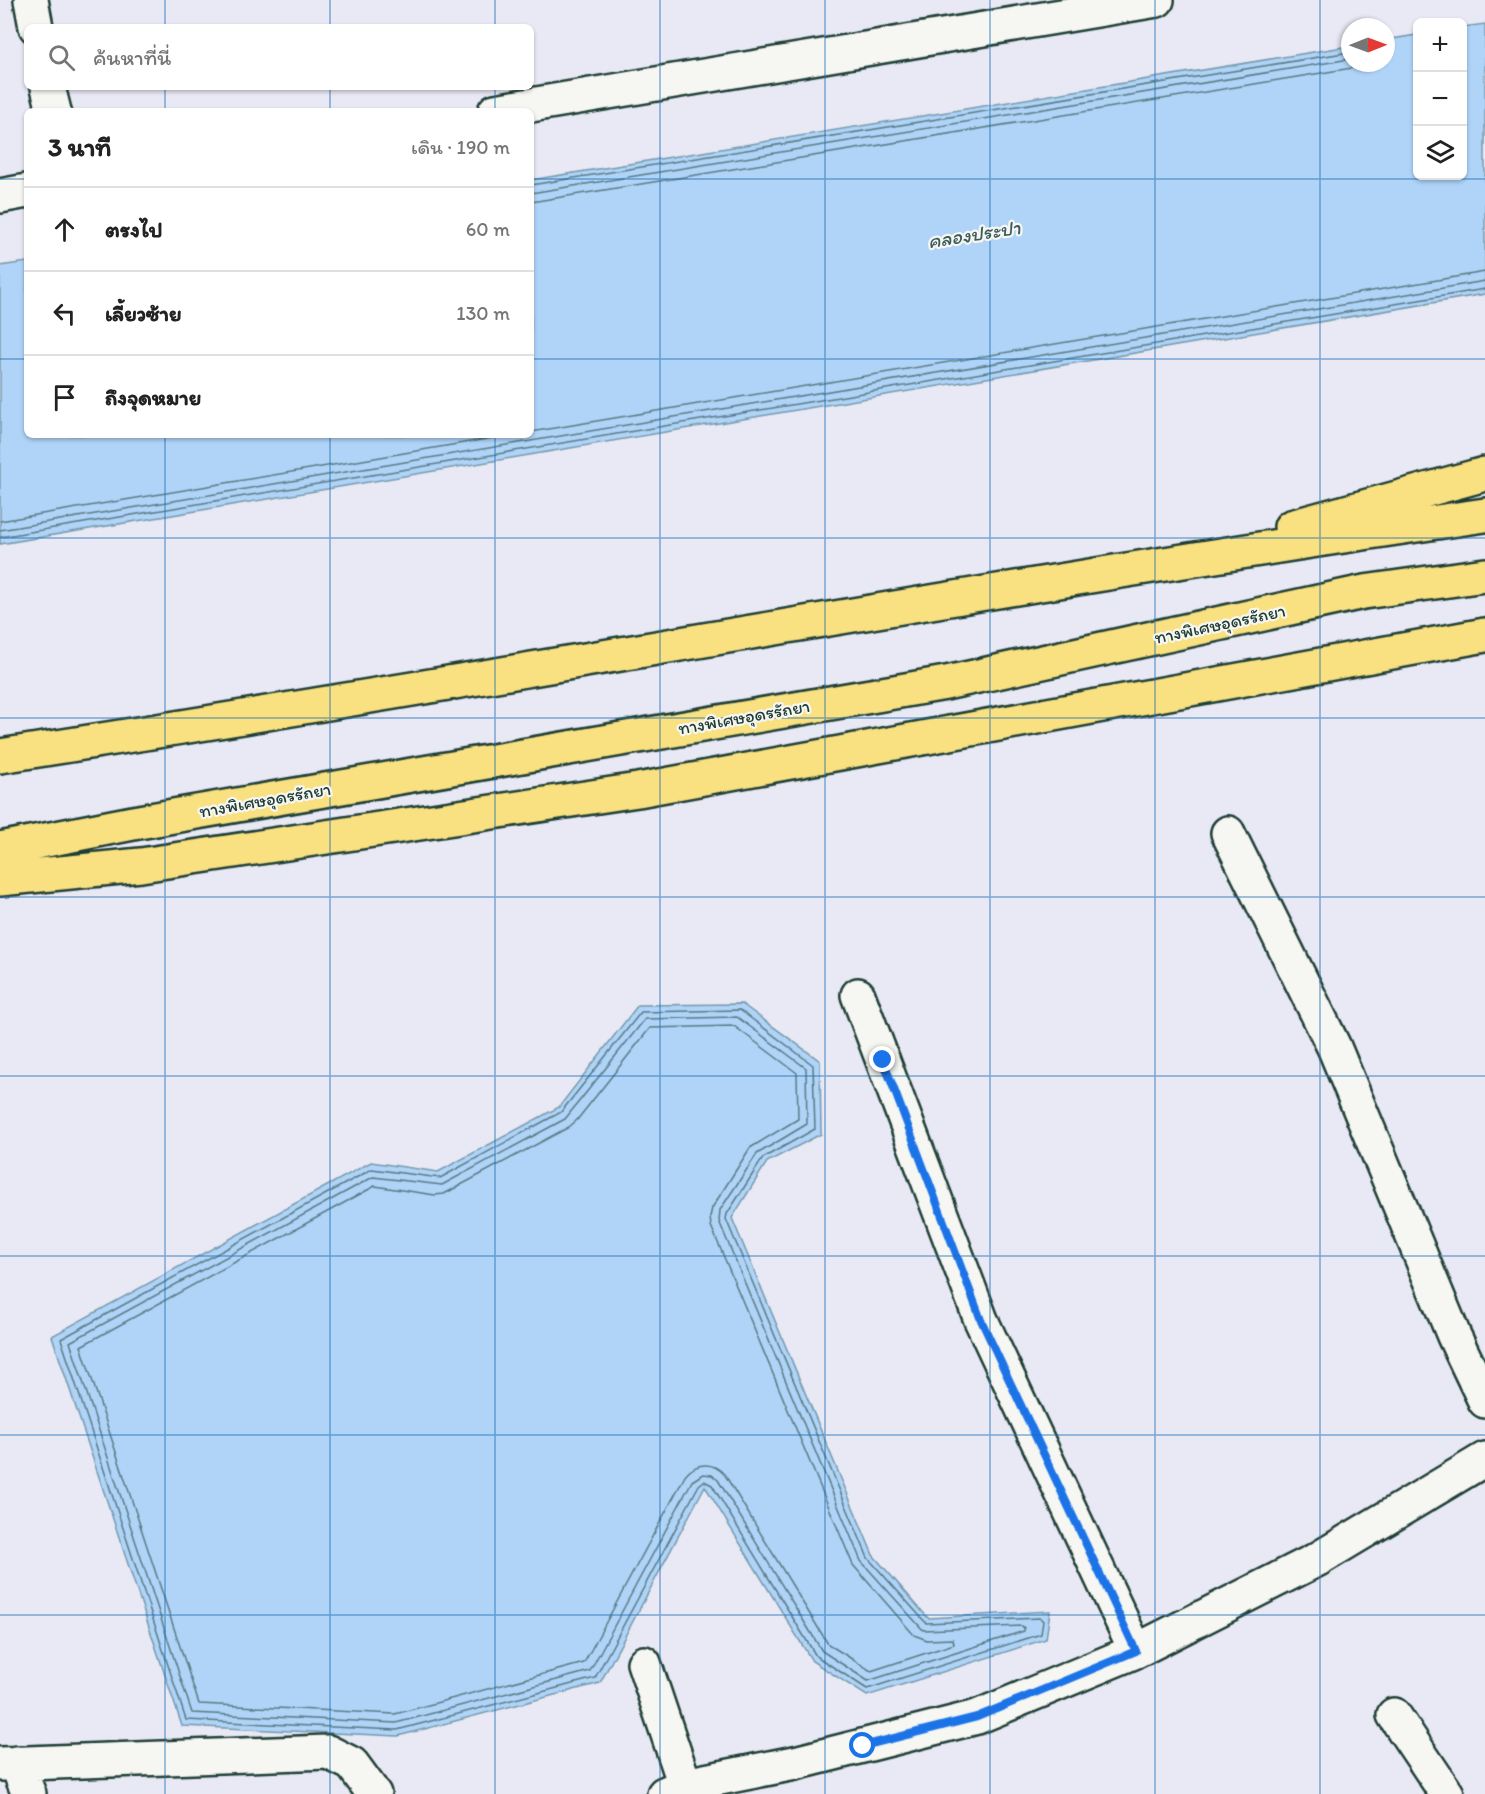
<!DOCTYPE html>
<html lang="th">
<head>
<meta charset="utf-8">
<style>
  :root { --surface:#fff; --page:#f6f6f6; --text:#222; --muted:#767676; --line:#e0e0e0 }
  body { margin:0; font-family:Itim,"Playpen Sans Thai",sans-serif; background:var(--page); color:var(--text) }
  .controls { position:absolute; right:18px; top:18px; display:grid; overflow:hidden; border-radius:9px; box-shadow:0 2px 4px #0004 }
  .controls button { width:54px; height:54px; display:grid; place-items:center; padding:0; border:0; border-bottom:2px solid var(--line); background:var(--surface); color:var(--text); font:30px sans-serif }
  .compass { position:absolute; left:1341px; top:18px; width:54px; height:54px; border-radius:50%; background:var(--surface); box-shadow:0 2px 4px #0004; rotate:89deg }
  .stop { position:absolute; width:18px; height:18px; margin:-14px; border:4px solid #1a73e8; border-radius:50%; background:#fff }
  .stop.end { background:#1a73e8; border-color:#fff; box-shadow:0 2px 6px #0008 }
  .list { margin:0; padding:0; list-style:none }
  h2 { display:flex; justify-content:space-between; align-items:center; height:78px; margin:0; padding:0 24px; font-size:26px }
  h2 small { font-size:20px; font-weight:400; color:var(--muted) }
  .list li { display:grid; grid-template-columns:39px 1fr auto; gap:18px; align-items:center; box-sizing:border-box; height:84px; padding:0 24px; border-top:2px solid var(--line) }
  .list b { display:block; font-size:22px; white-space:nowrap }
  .list em { font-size:20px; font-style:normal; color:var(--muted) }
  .icon { flex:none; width:33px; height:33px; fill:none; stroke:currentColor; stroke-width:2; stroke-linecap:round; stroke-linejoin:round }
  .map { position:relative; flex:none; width:1485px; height:1794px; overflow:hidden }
  .search { position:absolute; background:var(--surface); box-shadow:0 2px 4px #0004; left:24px; top:24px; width:510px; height:66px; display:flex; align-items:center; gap:15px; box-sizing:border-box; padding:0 21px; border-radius:9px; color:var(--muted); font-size:22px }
  .panel { position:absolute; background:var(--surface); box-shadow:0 2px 4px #0004; left:24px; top:108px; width:510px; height:330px; border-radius:9px }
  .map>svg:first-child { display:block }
  .water { fill:#afd4f8; stroke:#7598aa; stroke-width:1.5 }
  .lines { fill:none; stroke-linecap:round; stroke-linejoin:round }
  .shore { stroke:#597982; stroke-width:1.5 }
  .street-casing { stroke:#1f3d34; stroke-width:38 }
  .highway-casing { stroke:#1f3d34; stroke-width:38 }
  .street { stroke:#f6f6f2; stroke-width:33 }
  .highway { stroke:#f9e181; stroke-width:33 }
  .route { stroke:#1a73e8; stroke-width:8 }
  .grid { fill:none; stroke:#1f6fb2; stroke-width:1.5; stroke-opacity:0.55 }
  .labels { text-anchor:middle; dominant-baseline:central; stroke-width:4.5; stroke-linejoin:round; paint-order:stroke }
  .street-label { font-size:18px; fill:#1f3d34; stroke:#f6f6f2 }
  .water-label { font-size:20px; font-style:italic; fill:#3c5b5b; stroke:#f6f6f2 }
</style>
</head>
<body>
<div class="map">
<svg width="1485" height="1794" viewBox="0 0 1485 1794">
  <rect width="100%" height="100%" fill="#e9e9f6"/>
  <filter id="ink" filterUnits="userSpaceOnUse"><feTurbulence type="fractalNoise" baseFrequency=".0167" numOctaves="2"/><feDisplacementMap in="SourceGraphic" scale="12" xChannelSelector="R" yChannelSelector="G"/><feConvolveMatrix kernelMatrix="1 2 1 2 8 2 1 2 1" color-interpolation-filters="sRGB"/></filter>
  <g filter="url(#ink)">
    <path class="water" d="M1485,24V294L0,544V266L27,262V435H531V180L1350,46V63H1386V40L1417,35L1418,176H1462L1463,27Z
      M742,1004L820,1061L821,1134L767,1162L732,1218L873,1555L928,1618L1050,1611L1046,1639L867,1696L812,1661L705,1486L600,1683L398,1736L182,1726L52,1336L371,1162L438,1172L559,1107L638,1005Z"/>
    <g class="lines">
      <path class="shore" d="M531,185L1350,52
        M531,193L1350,59
        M531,202L1352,68L1364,63
        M531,432L1485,272
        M0,521L511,435
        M0,530L1485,281
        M0,537L1485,289
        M740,1010L813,1065L815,1129L763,1158L727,1214L726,1219L868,1558L926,1623L1040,1618L1043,1621L1041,1634L867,1689L816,1656L712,1485L704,1481L699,1485L595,1678L397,1730L186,1720L61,1339L372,1169L440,1178L561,1112L641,1012Z
        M737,1017L806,1068L807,1124L757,1154L720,1210L719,1221L861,1561L923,1630L1022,1626L1024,1628V1631L868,1681L822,1651L718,1480L712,1475L703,1474L692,1481L590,1671L396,1723L192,1713L70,1342L373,1177L442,1185L565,1119L645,1019Z
        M734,1026L797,1073L798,1119L750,1148L712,1208L710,1217L711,1226L853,1565L914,1635L927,1640L953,1639L954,1644L871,1671L828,1644L725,1475C713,1461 696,1462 685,1476L584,1663L395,1714L199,1704L81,1346L375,1186L435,1195L444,1194L569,1127L577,1120L650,1028Z"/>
      <defs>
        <path id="street" d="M31,0L36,27
          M48,87L54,111
          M495,111L1157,0
          M0,196L27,191
          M1228,833L1334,1047L1454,1336L1485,1401
          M858,995L981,1320L1136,1651
          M644,1663L685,1785
          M1394,1715L1447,1794
          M16,1763L29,1794
          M0,1764L328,1752L352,1764L374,1794
          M664,1794L685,1785L795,1763L977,1717L1136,1651L1318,1559L1485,1459"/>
        <path id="highway" d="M1291,527L1485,474
          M0,756C495,679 989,587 1485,515
          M0,849L133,823L946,683L1364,592L1485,575
          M0,879L141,865L638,790L1485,635"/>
      </defs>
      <use href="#street" class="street-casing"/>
      <use href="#highway" class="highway-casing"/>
      <use href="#street" class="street"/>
      <use href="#highway" class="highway"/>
    </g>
  </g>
  <g class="lines" filter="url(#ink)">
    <path class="route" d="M863,1746L977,1717L1136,1651L981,1320L883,1060"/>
  </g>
  <path class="grid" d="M165,0V27M330,0V27M495,0V27M660,0V1794M825,0V1794M990,0V1794M1155,0V1794M1320,0V1794M165,87V111M330,87V111M495,87V111M0,179H27M531,179H1485M0,359H27M531,359H1485M165,435V1794M330,435V1794M495,435V1794M0,538H1485M0,718H1485M0,897H1485M0,1076H1485M0,1256H1485M0,1435H1485M0,1615H1485"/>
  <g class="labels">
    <g class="street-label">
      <text transform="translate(1220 624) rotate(-12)">ทางพิเศษอุดรรัถยา</text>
      <text transform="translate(744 717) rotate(-10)">ทางพิเศษอุดรรัถยา</text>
      <text transform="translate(265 800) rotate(-10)">ทางพิเศษอุดรรัถยา</text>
    </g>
    <g class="water-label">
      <text transform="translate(974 234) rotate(-9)">คลองประปา</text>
    </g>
  </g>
</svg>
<div class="controls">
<button>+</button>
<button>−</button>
<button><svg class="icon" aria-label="layers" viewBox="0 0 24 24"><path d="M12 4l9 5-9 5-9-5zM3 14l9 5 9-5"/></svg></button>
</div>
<svg class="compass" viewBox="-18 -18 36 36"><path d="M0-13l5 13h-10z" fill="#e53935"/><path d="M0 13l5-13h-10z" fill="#767676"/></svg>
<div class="stop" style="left:863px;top:1746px"></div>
<div class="stop end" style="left:883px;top:1060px"></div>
<div class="search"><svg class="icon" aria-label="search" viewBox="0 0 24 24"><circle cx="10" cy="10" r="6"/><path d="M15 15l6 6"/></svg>ค้นหาที่นี่</div>
<section class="panel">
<h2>3 นาที<small>เดิน · 190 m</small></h2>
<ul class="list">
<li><svg class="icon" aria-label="ahead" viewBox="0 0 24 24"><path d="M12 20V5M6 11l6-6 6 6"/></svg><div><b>ตรงไป</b></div><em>60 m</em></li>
<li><svg class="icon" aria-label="left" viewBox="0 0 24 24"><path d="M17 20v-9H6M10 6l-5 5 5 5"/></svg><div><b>เลี้ยวซ้าย</b></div><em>130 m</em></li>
<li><svg class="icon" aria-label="arrive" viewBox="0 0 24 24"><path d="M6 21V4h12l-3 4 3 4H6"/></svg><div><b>ถึงจุดหมาย</b></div></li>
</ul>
</section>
</div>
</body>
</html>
